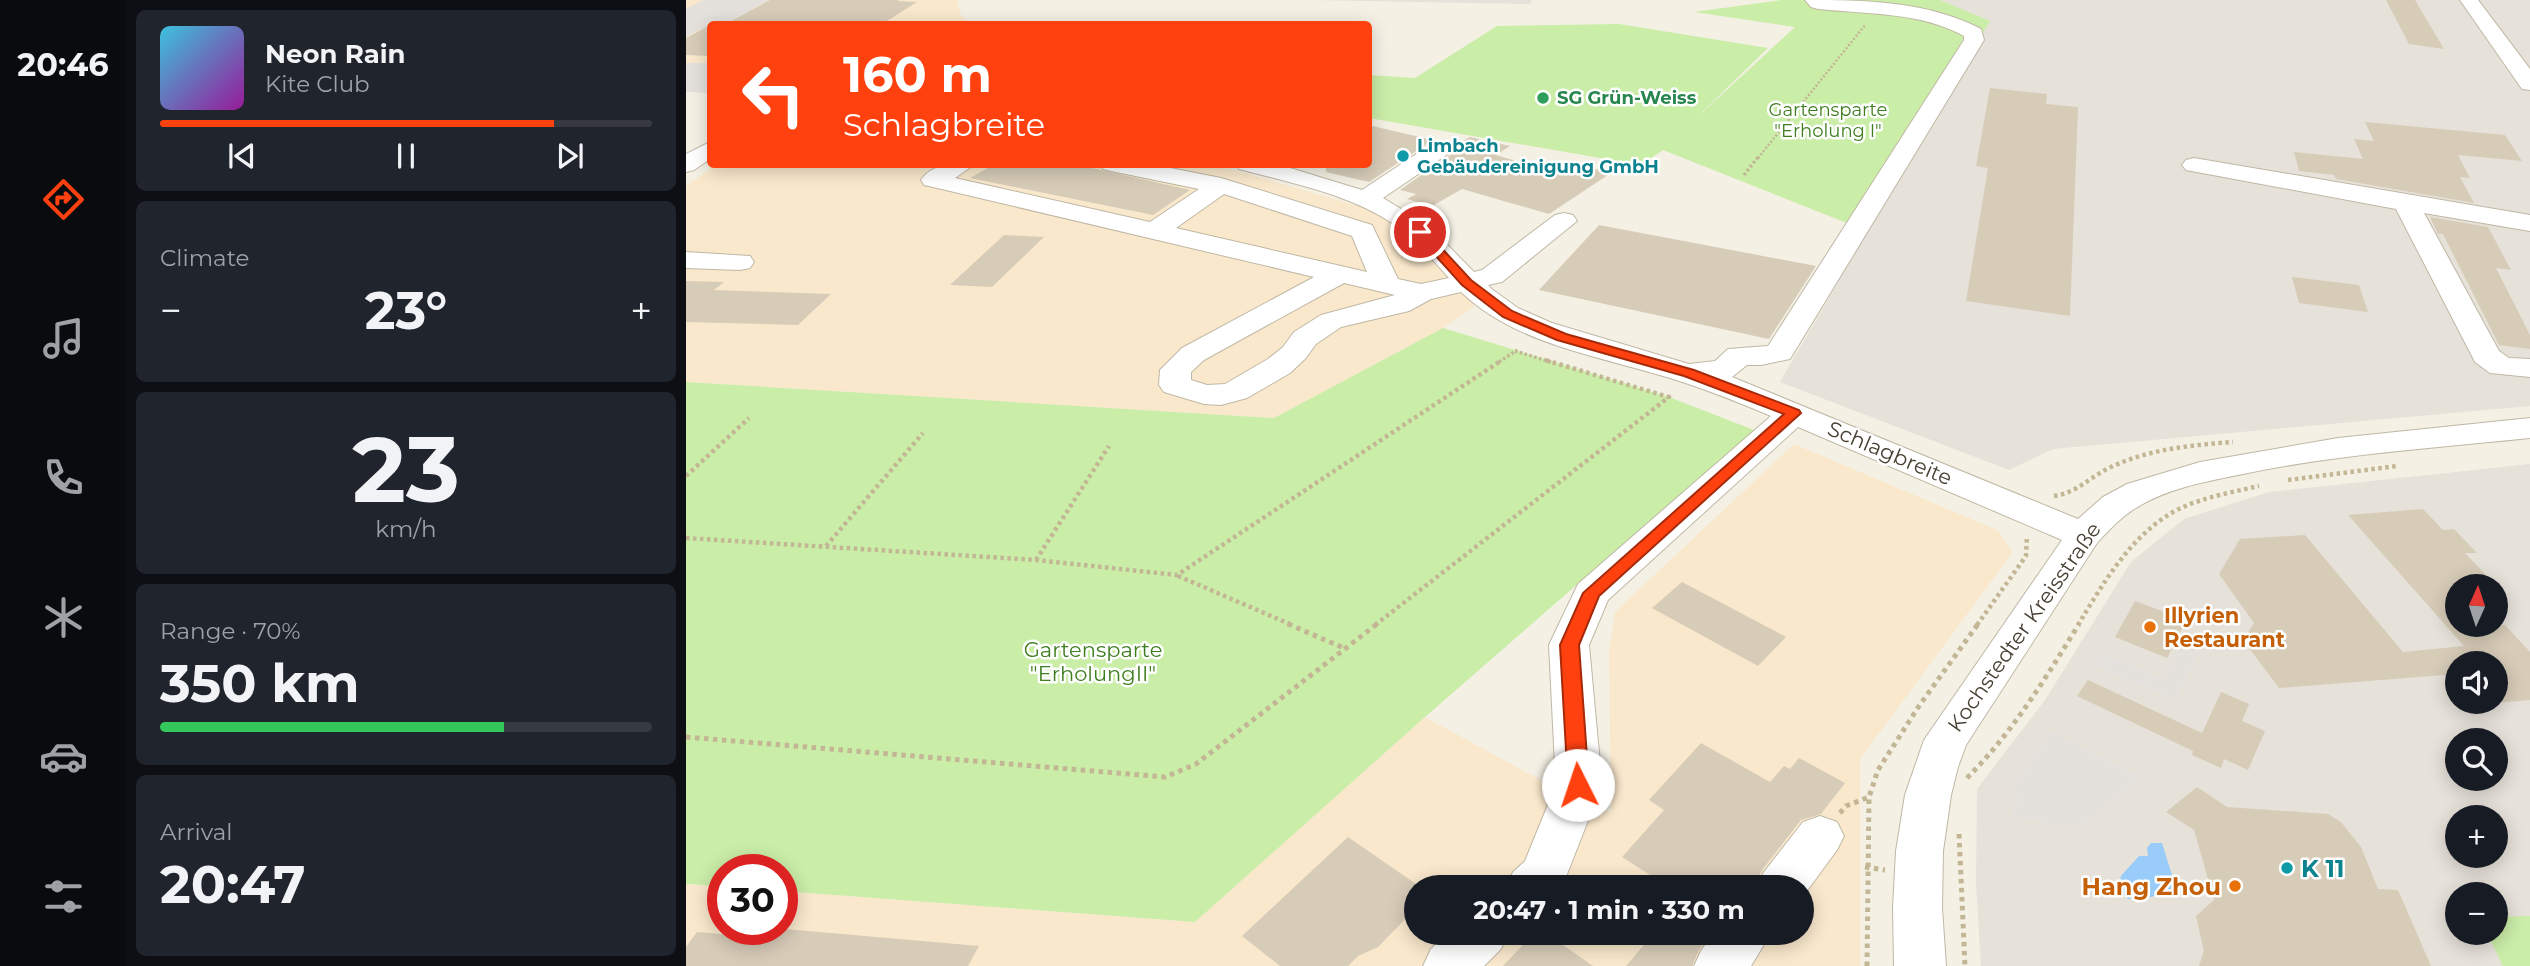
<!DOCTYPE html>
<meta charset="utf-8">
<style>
:root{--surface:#171b24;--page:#20242c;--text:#f1f3f6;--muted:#9ea1a6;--line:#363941;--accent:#ff4110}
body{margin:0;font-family:Montserrat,sans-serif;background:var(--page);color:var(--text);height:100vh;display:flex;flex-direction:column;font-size:26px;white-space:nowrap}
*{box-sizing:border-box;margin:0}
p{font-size:23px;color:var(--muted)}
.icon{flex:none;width:38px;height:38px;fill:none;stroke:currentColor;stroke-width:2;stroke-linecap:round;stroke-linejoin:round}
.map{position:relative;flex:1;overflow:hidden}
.side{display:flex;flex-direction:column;gap:10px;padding:10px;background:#0d0f14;width:560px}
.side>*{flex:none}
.top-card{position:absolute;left:21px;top:21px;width:665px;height:147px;border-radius:7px;box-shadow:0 4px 18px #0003;background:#ff4110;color:#fff;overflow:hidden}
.needle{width:46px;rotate:3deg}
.controls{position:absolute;left:1759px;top:574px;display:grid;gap:14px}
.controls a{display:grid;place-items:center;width:63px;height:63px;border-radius:50%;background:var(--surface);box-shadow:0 4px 18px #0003;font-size:35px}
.speed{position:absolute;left:21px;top:854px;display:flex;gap:14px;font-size:35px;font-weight:700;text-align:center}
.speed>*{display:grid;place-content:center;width:91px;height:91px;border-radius:50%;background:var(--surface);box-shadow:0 4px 18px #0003;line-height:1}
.speed .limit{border:10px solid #d22;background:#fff;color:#111}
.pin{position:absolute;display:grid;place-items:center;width:60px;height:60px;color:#fff;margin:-30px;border:4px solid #fff;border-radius:50%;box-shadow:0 2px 7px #0007}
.me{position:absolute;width:77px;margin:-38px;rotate:356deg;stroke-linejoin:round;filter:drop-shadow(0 0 5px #0008)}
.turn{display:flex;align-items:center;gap:24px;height:147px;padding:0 21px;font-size:32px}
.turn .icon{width:91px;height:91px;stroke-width:2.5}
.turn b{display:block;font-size:49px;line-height:60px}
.big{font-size:52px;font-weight:700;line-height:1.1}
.side .card{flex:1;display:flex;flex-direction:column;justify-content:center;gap:10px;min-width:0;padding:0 24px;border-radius:10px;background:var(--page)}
.side .dial{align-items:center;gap:0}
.dial b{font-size:91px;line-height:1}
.song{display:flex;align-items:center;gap:21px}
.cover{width:84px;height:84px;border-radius:10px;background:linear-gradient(135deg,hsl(190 70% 55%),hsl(300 70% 35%))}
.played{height:7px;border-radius:4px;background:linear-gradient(90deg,var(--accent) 80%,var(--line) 80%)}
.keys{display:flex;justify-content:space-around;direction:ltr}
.heat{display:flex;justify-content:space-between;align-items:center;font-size:38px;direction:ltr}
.charge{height:10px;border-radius:5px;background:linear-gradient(90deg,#34c759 70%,var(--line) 0)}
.trip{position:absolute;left:718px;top:875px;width:410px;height:70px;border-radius:35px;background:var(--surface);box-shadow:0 4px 18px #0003;font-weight:700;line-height:70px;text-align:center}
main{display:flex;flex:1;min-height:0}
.tabs{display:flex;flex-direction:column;width:126px;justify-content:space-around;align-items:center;background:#090b0e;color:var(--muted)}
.tabs .icon{width:49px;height:49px}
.tabs .on{color:var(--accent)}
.tabs b{font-size:32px;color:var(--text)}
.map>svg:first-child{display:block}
.commercial{fill:#f9e8cc;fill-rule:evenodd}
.industrial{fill:#e6e1d9;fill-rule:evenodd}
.green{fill:#caeda8}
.parking{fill:#e4e1dd}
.water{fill:#99ccf8}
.building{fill:#d7ccb8}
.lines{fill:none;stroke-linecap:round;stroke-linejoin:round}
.minor-casing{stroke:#c0b8a5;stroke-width:2}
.path-far3{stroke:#c3b695;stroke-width:2.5;stroke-dasharray:2 2;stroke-linecap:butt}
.path-far2{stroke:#c3b695;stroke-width:3.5;stroke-dasharray:2.5 2.5;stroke-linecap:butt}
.path-far1{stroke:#c3b695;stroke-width:4.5;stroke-dasharray:3.5 3.5;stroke-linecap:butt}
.path{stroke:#c3b695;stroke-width:5;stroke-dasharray:4.5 4.5;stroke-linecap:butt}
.minor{fill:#fff;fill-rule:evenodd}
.route{fill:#ff4110;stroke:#a62a0a;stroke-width:2}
.leisure-dot{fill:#2e9e5b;stroke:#fff;stroke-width:2.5}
.culture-dot{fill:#0f9aa8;stroke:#fff;stroke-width:2.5}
.food-dot{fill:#e8710a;stroke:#fff;stroke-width:2.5}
.labels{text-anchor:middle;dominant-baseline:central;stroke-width:5;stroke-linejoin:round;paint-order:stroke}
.far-leisure-label{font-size:18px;font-weight:bold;fill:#27864d;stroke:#fff;text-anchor:start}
.far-park-label{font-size:18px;fill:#3f7e20;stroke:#fff}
.far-culture-label{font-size:18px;font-weight:bold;fill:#0d838f;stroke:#fff;text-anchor:start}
.street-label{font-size:21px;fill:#474033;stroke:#fff}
.food-label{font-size:21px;font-weight:bold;fill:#c56008;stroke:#fff;text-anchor:start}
.park-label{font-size:21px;fill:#3f7e20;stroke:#fff}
.near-culture-label{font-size:24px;font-weight:bold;fill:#0d838f;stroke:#fff;text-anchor:start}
.near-food-label{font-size:24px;font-weight:bold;fill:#c56008;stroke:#fff;text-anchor:end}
</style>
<main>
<nav class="tabs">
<b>20:46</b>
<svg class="icon on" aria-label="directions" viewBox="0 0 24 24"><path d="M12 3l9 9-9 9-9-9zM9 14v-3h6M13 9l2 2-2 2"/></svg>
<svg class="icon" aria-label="music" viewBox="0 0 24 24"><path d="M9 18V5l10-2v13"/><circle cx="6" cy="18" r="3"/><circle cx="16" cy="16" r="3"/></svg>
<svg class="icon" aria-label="phone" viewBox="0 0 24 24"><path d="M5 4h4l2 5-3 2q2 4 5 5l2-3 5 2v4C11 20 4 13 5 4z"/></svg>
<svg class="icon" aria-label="climate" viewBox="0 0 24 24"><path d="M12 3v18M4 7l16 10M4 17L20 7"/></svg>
<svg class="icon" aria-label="car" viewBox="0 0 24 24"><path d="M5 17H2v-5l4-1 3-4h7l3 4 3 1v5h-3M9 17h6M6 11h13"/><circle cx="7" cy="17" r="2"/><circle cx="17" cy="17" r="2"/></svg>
<svg class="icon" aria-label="filters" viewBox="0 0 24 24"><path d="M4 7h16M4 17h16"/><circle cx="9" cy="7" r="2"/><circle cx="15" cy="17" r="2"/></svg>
</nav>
<section class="side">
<div class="card">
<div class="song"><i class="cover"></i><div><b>Neon Rain</b><p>Kite Club</p></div></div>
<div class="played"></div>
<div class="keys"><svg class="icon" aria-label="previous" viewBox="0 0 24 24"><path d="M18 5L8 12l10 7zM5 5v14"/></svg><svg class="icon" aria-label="pause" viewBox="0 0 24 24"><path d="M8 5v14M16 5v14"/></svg><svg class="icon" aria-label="next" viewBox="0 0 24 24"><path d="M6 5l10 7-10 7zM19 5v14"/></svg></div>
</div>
<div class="card"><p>Climate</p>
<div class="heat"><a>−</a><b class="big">23°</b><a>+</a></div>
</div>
<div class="card dial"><b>23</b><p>km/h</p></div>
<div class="card"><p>Range · 70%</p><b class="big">350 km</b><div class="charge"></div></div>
<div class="card"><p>Arrival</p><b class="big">20:47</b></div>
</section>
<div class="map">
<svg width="1844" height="966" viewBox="0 0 1844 966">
<rect width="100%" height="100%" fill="#f4f0e4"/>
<!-- commercial -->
<path class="commercial" d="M0,0H271L275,15L281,21L276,24H24V79L0,78Z
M31,164L531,165L689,211L721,231L789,306L757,328L588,418L0,382V186Z
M1108,444L1311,530L1327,552L1174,759V966H0V884L37,886V929H96V891L509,922L739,717L851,778L925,812L923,652L929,612ZM730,887H1115V933H730Z"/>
<!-- industrial -->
<path class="industrial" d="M628,0H846L844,4Z
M1254,0H1844V406L1367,449L1323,470L1094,382L1303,22Z
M1844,464V966H1295L1290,883L1291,789L1359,700L1445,562L1498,519L1583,492ZM1771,586H1810V625H1771ZM1771,663H1810V702H1771ZM1771,740H1810V779H1771ZM1771,817H1810V856H1771ZM1771,894H1810V933H1771Z"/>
<!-- green -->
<path class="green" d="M1095,0H1254L1304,21L1181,231L977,150L955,165L683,118L682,75L729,78L811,26L933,24L1082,48L1006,122L1109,27L1008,12Z
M757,328L983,397L1068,430L739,717L509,922L96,891V870H37V886L0,884V382L588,418Z
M1844,916V966H1817L1801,933H1810V917Z"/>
<!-- parking -->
<path class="parking" d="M17,0H83L40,24H24V30L14,29L0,37V9Z
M0,63H24V93L0,92Z
M1495,647L1512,654L1490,700L1409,666L1416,653L1479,679Z
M1366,731L1456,777L1397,825L1367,824L1325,816L1333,800L1322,795Z"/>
<!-- water -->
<path class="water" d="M1465,843H1476L1490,888L1465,897L1442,899L1432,890L1435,876L1453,856H1462L1461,848Z"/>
<!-- building -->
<path class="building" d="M84,0H213L211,1L231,2L196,24H40Z
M1700,0H1729L1758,49L1723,44Z
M24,25V56L0,55V38Z
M1304,88L1361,94L1360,104L1392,107L1384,316L1280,301L1302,168L1290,166Z
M1679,122L1819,135L1836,161L1772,155L1784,178L1774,177L1788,203L1650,179L1648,175L1613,171L1608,152L1677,159L1668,139L1688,141Z
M682,125L747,140L683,182L640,172V164H682Z
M784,137L824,146L810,155L864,171L880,161L925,173L863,214L776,189L746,206L721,199L730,194L714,190L767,153L772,144Z
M309,164H388L504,190L467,215L284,178Z
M1744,217L1802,227L1825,270L1810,268L1844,335V349L1813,345L1757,234H1752Z
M913,225L1130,266L1083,339L853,290Z
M318,235L358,237L306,287L264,285Z
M1606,277L1673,285L1682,312L1613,303Z
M0,281L38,282L28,290L145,294L112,325L0,322Z
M1737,509L1757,530L1768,529L1791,553H1779L1803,578L1771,581V625H1819L1844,652V700L1810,703V663H1771V674L1593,688L1557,640L1568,623L1533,574L1554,539L1619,535L1717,652L1778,646L1662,515Z
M996,582L1100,637L1072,666L966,608Z
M1449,601L1500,620L1481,658L1429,637Z
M1402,680L1516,733L1535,692L1563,704L1556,721L1579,731L1562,770L1538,759L1535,768L1506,755L1507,751L1391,696Z
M1015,743L1084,782L1098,766L1104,769L1113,758L1159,783L1135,814L1115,820L1076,870L1068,887H983L936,857L978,810L963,800Z
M1511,787L1541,807L1642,814L1655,822L1675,847L1692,889L1712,890L1745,966H1513L1518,951L1510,916L1528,900L1508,830L1480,812Z
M662,837L730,884V908L692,947L672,956L662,966H594L556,936Z
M61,929H99L293,946L282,966H0V947L11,932L57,936Z
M848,933H860L907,966H817Z
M968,933H1026L1014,948L1006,966H940Z"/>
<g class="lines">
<!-- minor casing -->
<g class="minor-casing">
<path id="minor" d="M1119,0C1177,0 1242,1 1295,29L1298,40L1104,359L1075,365H1061L1046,377L1392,519L1417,497L1441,484L1514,462L1652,438L1844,418V438C1748,448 1652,454 1557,474C1523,481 1486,487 1455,505C1438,514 1424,529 1411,543L1280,745L1272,767L1265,795L1257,851L1256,908L1260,966H1208L1207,908L1210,851L1219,795L1238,740L1376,540L1112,427L922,600L903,645L916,785L876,887H820L827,872L839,861L870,785L863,645L892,584L1085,416C1047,400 1010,385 970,374C902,354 828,342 775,292L745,299L723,311L655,327L630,344L619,359L604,373L561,398L535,405L518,404L478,392L473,385L474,370L496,348L628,277L247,187L238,185L235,180C247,162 270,164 289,164L269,178L464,222L513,189L425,171L417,169L413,164H464L535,178L686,225L712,279L735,284L763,278C746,259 730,240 709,225C664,194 605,183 553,169L549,164H591L676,190L750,141H766L770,146L766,151L697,198L742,225L788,272L796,270L869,215L878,213L887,215L891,221L816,282L802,285L807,290L832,308L866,323L1003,364L1029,361L1042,349L1082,346L1278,40V36C1235,12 1180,14 1132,9L1125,7ZM538,194L666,236L681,272L490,228ZM658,283L709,295L635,315L608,332L597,347L582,359L539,384L521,385L505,380V372L518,360Z
M1774,0H1792L1844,69V90L1836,89Z
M24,142V159L8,170L0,172V154Z
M1508,158L1844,215V231L1738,213L1813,351L1823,358L1844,359V377L1804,373L1789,362L1710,209L1500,170L1496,165L1500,160Z
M0,252L64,256L68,262L64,268L54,270L0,268Z
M1134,816L1151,822L1158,836L1151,850L1115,899V887H1071L1078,872L1117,822Z
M762,933H822L815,949L798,966H737L745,949Z
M1029,933H1085L1065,966H1008L1016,949Z"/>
</g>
<!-- path-far3 -->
<path class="path-far3" d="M1072,158L1180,24"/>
<!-- path-far2 -->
<path class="path-far2" d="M1058,175L1073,156
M829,351L865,362
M813,362L831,350"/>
<!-- path-far1 -->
<path class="path-far1" d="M0,476L63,418
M1602,480L1711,466
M1368,496C1391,493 1405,476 1425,467C1463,449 1506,445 1547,442
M0,538L350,560L491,575L816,360
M140,546L237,433
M350,560L423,446
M492,576L606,625
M689,625L983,397L859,360
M1291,625L1340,556L1341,536
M1392,625C1418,582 1447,531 1495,508C1519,497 1547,492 1573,486"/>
<!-- path -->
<path class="path" d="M602,624L658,648
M0,737L479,777L510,764L691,624
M1281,778C1327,732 1359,679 1393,624
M1154,813L1160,806L1183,797
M1273,834L1279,966
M1179,867L1199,870
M1181,966L1183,797L1192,770L1233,706L1292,624"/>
<!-- minor -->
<use href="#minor" class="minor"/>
</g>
<!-- route -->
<path class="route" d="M734,228L738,229L785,280L826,311L880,334L1008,370L1113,410L1115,413L913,596L893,645L903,785L900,791L892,793L885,791L882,785L874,645L897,593L1098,414L998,376L871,340L817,317L776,285L730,234V229Z"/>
<!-- markers -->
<circle class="leisure-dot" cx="857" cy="98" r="7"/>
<g class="culture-dot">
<circle cx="717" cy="156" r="7"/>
<circle cx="1601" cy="868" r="7"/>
</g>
<g class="food-dot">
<circle cx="1464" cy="627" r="7"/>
<circle cx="1549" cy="886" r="7"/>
</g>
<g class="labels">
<!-- far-leisure labels -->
<g class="far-leisure-label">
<text x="871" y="98">SG Grün-Weiss</text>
</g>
<!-- far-park labels -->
<g class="far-park-label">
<text x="1142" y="110">Gartensparte<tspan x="1142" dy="21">"Erholung I"</tspan></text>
</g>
<!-- far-culture labels -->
<g class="far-culture-label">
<text x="731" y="146">Limbach<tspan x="731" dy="21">Gebäudereinigung GmbH</tspan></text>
</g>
<!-- street labels -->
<g class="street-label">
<text transform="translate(1204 453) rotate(23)">Schlagbreite</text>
<text transform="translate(1338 627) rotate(-55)">Kochstedter Kreisstraße</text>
</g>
<!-- food labels -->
<g class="food-label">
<text x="1478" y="615">Illyrien<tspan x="1478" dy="24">Restaurant</tspan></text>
</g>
<!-- park labels -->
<g class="park-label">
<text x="407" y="649">Gartensparte<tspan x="407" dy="24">"ErholungII"</tspan></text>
</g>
<!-- near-culture labels -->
<g class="near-culture-label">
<text x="1615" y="868">K 11</text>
</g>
<!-- near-food labels -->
<g class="near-food-label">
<text x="1535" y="886">Hang Zhou</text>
</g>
</g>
</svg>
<div class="controls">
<a><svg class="needle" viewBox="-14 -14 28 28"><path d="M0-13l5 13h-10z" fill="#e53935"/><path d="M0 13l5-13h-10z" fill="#9ea1a6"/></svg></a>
<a><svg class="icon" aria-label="sound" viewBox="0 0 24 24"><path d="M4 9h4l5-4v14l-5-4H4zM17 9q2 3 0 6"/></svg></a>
<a><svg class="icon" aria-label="search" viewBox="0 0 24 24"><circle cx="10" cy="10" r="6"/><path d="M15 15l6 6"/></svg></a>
<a>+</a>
<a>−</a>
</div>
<div class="speed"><div class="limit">30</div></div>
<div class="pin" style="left:734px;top:232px;background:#d93025"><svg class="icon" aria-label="arrive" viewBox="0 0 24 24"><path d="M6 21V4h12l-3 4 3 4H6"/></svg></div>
<svg class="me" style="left:892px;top:785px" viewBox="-20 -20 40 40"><circle r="19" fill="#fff"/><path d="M0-13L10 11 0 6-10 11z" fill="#ff4110"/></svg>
<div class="trip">20:47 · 1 min · 330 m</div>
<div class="top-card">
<div class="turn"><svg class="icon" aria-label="left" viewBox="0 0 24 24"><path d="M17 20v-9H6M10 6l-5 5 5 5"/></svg><div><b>160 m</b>Schlagbreite</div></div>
</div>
</div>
</main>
